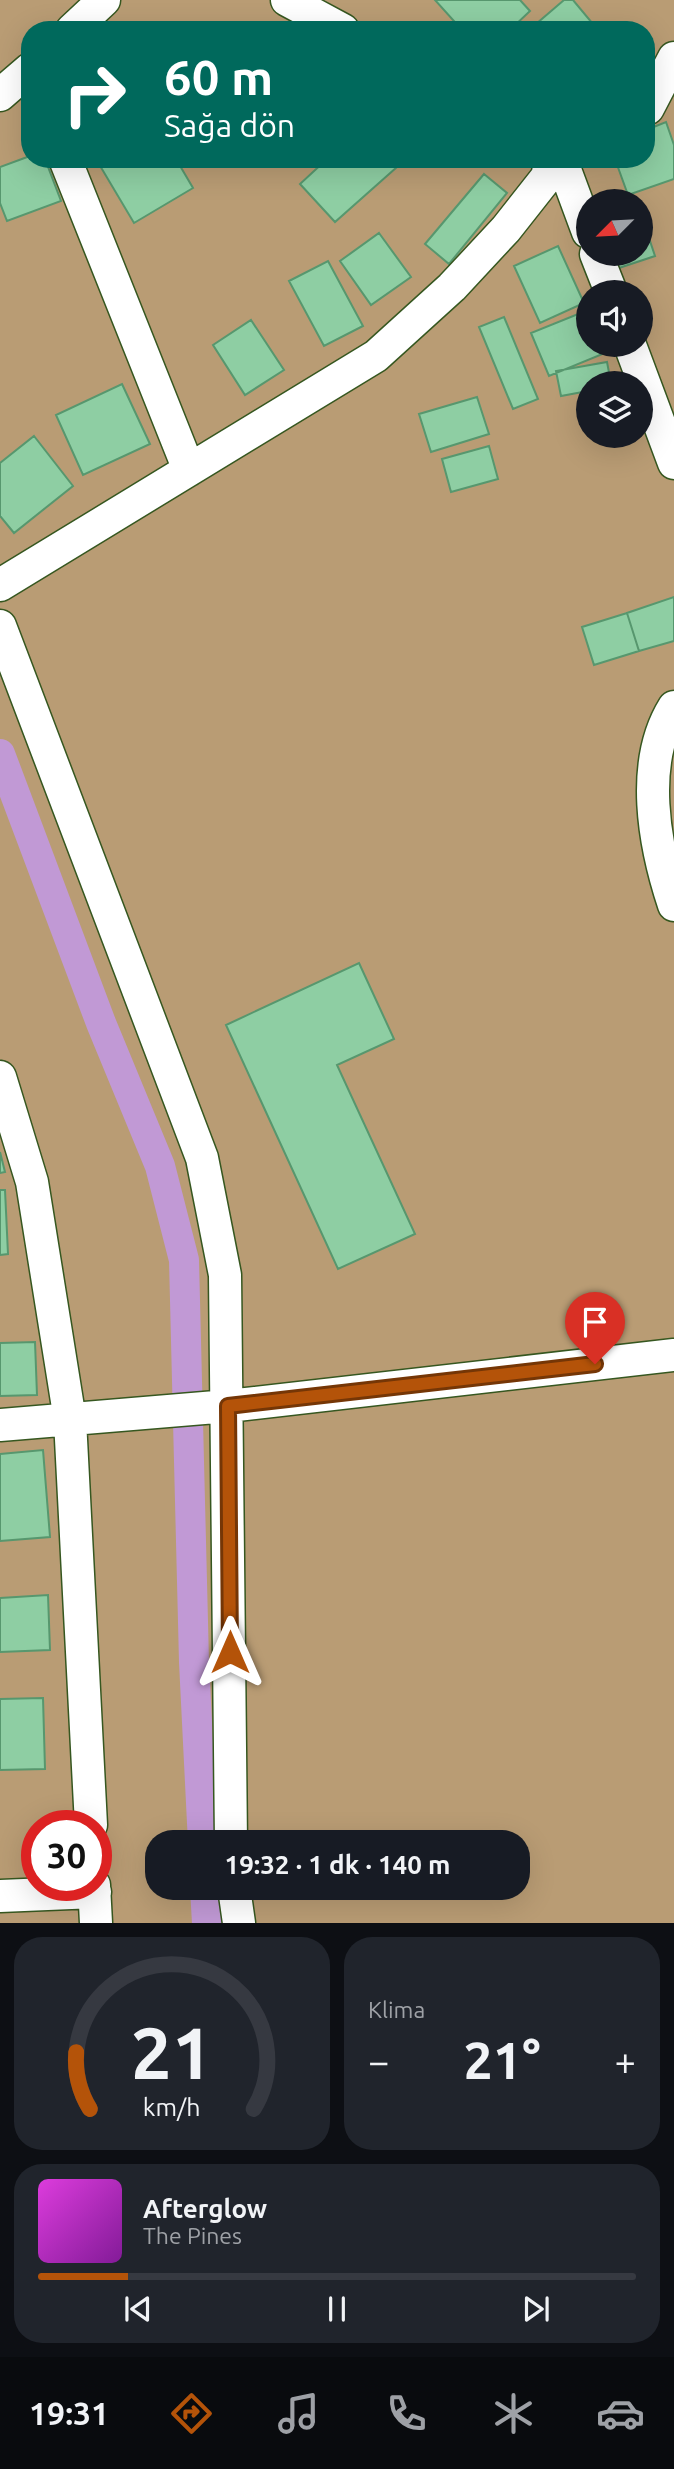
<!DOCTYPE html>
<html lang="tr">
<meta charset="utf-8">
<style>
:root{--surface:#171b24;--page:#20242c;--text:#f1f3f6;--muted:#9ea1a6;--line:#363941;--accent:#b45309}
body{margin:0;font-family:Ubuntu,sans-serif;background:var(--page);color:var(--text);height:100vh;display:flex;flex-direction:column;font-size:26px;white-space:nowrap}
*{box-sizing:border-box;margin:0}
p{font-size:23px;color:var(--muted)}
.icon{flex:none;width:38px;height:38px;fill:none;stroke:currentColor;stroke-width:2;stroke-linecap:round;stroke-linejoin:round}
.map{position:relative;height:1923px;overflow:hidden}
.drawer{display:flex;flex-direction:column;gap:14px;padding:14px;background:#0d0f14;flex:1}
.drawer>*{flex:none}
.top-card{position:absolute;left:21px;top:21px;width:634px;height:147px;border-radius:28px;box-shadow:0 7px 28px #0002;background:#00695c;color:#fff;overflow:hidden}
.needle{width:46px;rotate:246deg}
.tools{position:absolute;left:576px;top:189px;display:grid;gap:14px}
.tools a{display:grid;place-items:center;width:77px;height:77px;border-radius:50%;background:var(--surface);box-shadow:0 7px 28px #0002;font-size:35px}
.speed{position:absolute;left:21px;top:1810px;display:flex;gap:14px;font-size:35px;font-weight:700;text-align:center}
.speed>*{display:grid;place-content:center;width:91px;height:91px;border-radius:50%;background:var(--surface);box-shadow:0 7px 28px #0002;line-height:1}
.speed .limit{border:10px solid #d22;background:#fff;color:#111}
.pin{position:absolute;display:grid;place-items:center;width:60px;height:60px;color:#fff;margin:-72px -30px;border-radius:50% 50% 50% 0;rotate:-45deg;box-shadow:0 0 7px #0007}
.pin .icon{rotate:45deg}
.me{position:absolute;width:77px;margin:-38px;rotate:0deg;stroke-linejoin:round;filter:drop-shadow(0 0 5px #0008)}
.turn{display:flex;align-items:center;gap:24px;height:147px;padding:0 28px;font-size:32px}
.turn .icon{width:91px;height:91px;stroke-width:2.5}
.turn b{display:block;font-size:49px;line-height:60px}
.big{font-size:52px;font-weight:600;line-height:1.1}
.drawer .tile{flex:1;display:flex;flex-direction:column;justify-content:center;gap:10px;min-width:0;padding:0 24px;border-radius:28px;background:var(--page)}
.drawer .dial{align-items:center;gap:0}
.dial svg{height:182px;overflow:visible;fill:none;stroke:var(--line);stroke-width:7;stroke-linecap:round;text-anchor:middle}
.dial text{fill:var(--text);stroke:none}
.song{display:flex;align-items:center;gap:21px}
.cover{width:84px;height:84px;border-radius:10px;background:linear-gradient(135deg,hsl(300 70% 55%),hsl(290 70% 35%))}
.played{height:7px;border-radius:4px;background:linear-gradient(90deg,var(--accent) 15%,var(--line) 15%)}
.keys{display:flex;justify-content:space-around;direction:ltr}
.heat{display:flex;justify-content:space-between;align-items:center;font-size:38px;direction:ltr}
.drawer .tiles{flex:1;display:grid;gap:14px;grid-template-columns:1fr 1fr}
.tile:last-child{grid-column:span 2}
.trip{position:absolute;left:145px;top:1830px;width:385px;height:70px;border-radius:28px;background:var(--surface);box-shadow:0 7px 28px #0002;font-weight:600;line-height:70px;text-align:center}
.tab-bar{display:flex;height:112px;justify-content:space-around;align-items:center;background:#090b0e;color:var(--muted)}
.tab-bar .icon{width:49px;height:49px}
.tab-bar .current{color:var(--accent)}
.tab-bar b{font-size:32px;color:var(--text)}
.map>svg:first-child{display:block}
.green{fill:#b99c74;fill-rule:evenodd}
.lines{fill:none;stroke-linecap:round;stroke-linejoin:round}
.canal{stroke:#c199d5;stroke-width:30}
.building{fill:#8ecea3;stroke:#57976e;stroke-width:2}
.minor-casing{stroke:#365720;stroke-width:35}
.minor{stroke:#fff;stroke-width:32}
.route-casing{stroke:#753606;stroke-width:18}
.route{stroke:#b45309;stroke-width:12}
</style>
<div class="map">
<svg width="674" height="1923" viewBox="0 0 674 1923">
<rect width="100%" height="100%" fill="#b9dfa3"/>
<!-- green -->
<path class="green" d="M0,0H674V1923H0ZM30,30H646V159H30ZM588,201H640V254H588ZM588,292H640V345H588ZM588,383H640V436H588ZM37,1825H96V1885H37ZM158,1843H518V1888H158Z"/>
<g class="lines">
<!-- canal -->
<path class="canal" d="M0,754L101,1023L160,1166L184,1260L194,1662L203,1843
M205,1888L207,1923"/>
</g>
<!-- building -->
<path class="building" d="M435,0H520L530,11L510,30H462Z
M564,0H573L598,30H529Z
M666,122L674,145V179L628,195L615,159H646V130Z
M30,156V159H45L61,201L7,221L0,203V167Z
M96,159H176L193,188L134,223Z
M327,159H406L335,222L300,184Z
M484,174L507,193L449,264L425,244Z
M640,211L655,256L616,269L611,254H640Z
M379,233L411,277L371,305L340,261Z
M558,246L584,303L540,323L514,266Z
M328,261L363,326L324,346L289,281Z
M588,310V345H602L605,353L549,376L531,333Z
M504,317L538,399L513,409L479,327Z
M251,320L284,370L245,395L213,345Z
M607,362L611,383H588V391L561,396L556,371Z
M122,384L150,444L83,475L56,415Z
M477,397L489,434L431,452L419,414Z
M34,436L73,486L14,533L0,516V463Z
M489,446L498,479L451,492L442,459Z
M674,597V641L639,651L627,613Z
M627,613L639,651L594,665L582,627Z
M359,963L394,1039L337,1065L415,1234L338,1269L226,1025Z
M0,1152L5,1172L0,1173Z
M0,1190H5L8,1254L0,1255Z
M35,1342L37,1395L0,1396V1343Z
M43,1450L50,1537L0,1541V1454Z
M48,1595L50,1650L0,1652V1598Z
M43,1698L45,1769L0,1770V1699Z"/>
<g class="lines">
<!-- minor casing -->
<g class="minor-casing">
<path id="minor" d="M287,0L343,30
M72,30L104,0
M0,95L30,69
M648,108L674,58
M65,159L189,470
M561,159L588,232
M596,254L611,292
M630,345L674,463
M0,585L376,356L452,287L506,229L547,177L551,159
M0,626L202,1158L225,1275L231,1843
M674,707C639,763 654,845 674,905
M0,1077L32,1182L70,1420L91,1825
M0,1425L228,1406L674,1355
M94,1885L96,1923
M234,1888L239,1923
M0,1896L95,1892"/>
</g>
<!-- minor -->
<use href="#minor" class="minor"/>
</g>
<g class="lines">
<!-- route casing -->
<g class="route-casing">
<path id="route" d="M230,1652L228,1406L595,1364"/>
</g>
<!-- route -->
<use href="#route" class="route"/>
</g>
</svg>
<div class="tools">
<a><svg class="needle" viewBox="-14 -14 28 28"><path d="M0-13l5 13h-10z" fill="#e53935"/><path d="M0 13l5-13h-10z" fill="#9ea1a6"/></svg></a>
<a><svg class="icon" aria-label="sound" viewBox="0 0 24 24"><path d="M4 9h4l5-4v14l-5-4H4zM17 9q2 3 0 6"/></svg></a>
<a><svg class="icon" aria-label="layers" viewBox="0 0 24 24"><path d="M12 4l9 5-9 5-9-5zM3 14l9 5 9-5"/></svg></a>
</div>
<div class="speed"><div class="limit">30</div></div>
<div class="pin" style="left:595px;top:1364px;background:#d93025"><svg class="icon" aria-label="arrive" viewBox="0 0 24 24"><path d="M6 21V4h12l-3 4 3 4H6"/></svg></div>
<svg class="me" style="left:230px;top:1652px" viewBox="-20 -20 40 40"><path d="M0-17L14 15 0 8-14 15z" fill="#b45309" stroke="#fff" stroke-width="4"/></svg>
<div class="trip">19:32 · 1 dk · 140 m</div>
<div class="top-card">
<div class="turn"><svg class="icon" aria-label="right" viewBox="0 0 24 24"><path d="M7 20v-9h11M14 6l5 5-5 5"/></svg><div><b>60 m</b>Sağa dön</div></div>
</div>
</div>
<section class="drawer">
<div class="tiles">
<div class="tile dial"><svg viewBox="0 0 100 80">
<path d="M14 69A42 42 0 1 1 86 69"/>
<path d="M14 69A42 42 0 0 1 8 44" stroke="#b45309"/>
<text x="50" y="56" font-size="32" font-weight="700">21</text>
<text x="50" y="72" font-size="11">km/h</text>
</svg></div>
<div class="tile"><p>Klima</p>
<div class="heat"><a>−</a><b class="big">21°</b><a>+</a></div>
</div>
<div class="tile">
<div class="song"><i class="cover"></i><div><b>Afterglow</b><p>The Pines</p></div></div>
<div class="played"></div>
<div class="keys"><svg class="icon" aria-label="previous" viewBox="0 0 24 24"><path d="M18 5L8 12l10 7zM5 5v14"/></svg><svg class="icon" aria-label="pause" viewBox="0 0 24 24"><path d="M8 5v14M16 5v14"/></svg><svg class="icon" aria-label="next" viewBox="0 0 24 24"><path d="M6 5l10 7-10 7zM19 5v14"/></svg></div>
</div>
</div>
</section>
<nav class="tab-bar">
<b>19:31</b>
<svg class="icon current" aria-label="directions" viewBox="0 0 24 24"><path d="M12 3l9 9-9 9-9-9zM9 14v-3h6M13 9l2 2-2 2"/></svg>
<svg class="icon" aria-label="music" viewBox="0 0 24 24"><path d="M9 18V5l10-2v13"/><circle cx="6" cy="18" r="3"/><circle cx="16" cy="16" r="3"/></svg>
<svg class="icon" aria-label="phone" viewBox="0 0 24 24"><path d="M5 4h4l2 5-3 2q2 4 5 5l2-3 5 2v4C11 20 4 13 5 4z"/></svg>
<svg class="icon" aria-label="climate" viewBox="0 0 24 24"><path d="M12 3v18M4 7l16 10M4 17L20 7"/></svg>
<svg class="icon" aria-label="car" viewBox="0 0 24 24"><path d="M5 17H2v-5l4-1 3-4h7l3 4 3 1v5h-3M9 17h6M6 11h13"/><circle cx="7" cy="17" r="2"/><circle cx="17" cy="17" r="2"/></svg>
</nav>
